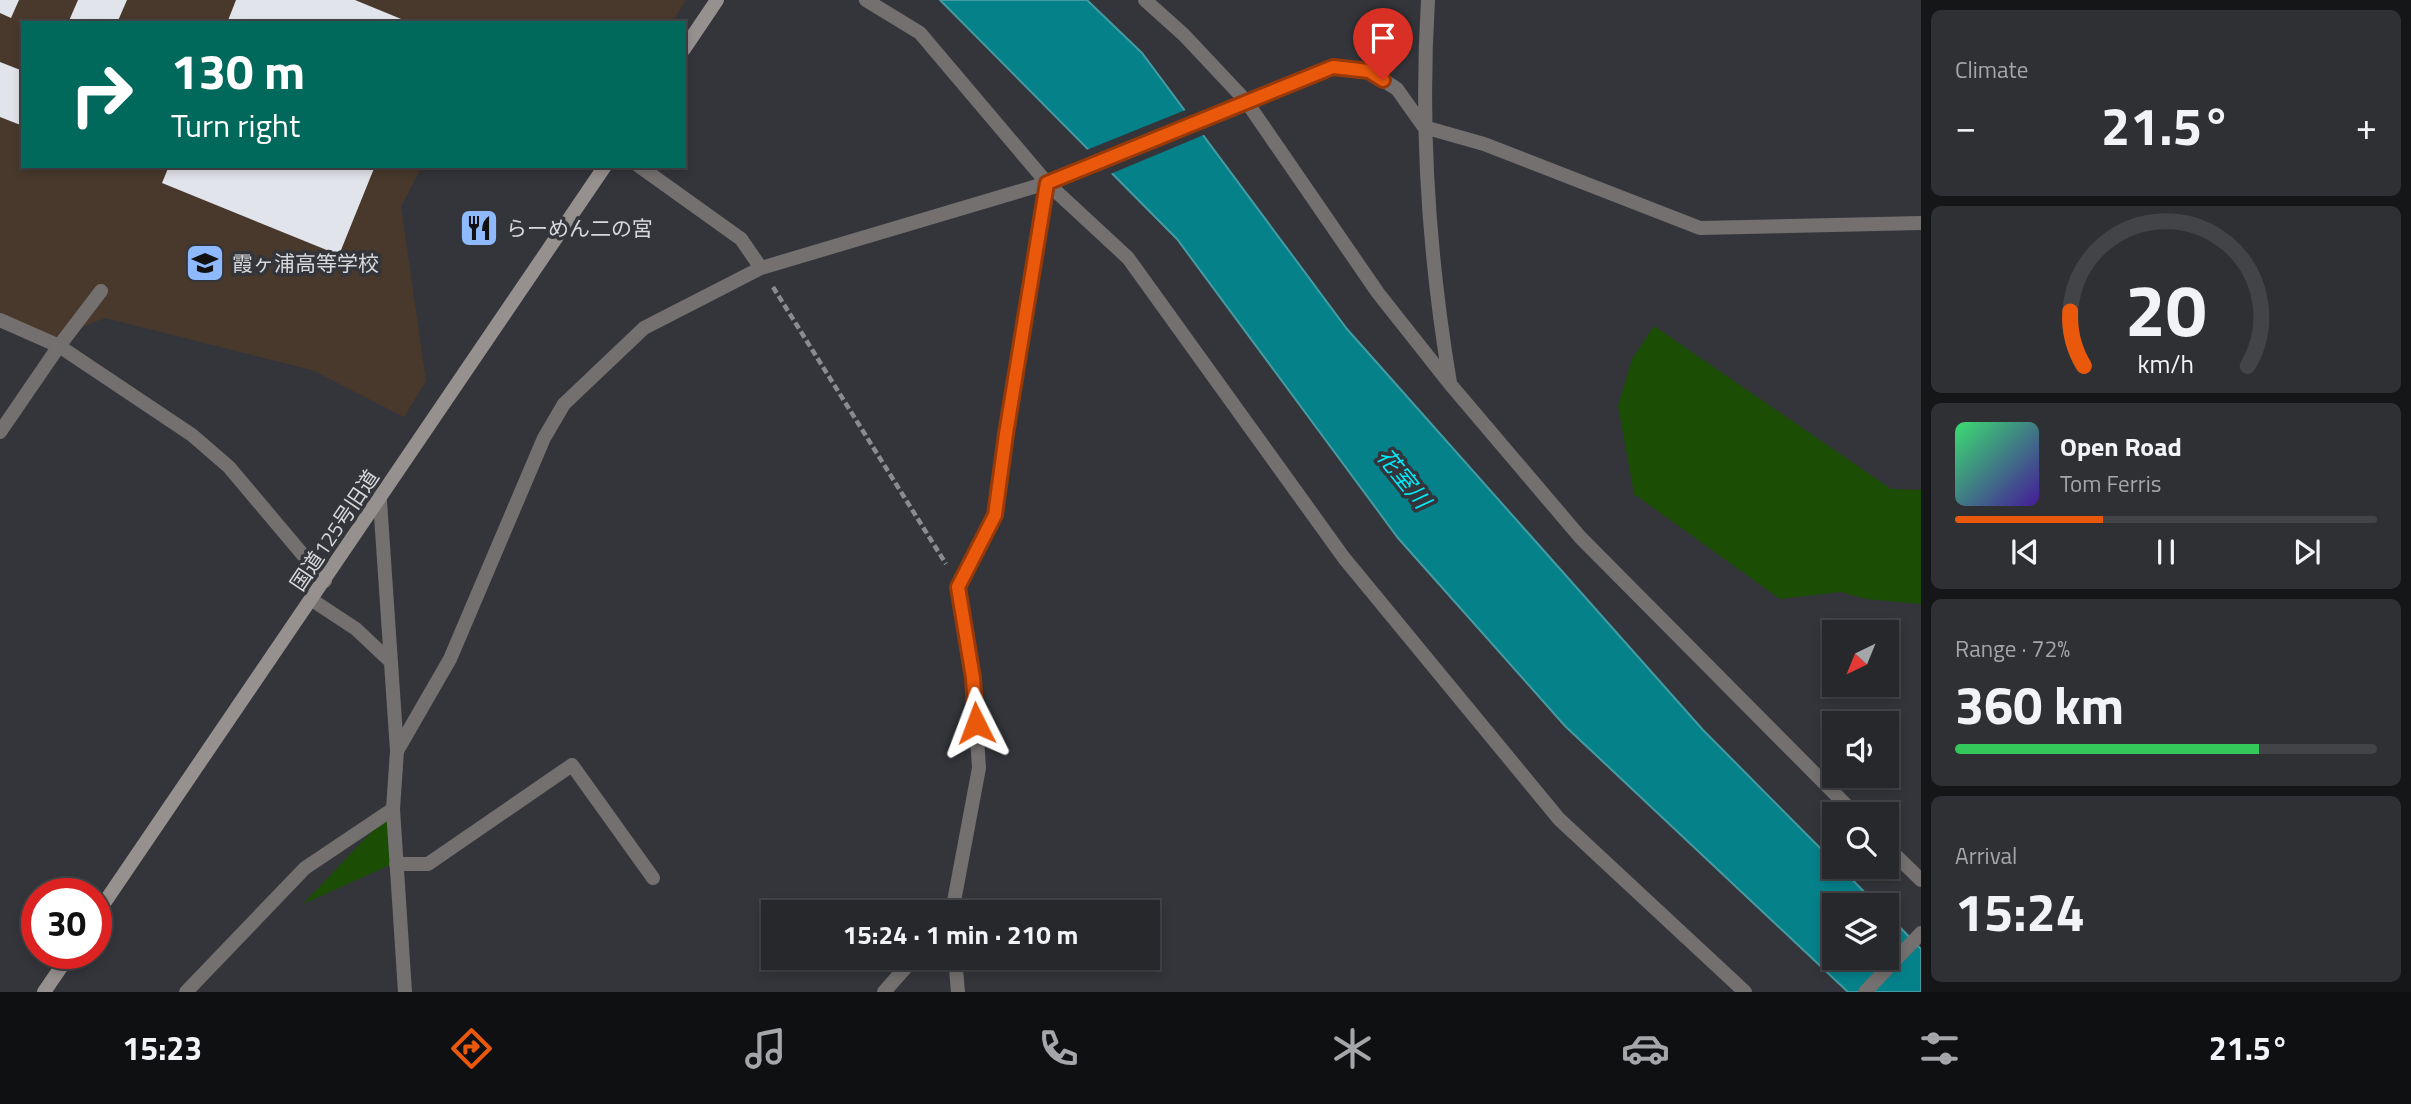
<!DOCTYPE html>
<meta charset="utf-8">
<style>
:root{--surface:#26282c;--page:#2e3034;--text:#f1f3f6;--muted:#a4a6a9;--line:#424448;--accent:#ea580c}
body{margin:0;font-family:"Titillium Web","Noto Sans JP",sans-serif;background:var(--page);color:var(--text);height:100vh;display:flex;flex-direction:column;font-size:26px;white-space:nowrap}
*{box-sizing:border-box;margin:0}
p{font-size:23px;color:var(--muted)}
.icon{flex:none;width:38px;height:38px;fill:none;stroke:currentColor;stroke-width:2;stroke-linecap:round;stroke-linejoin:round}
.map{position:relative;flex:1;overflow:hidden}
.sheet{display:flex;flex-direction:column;gap:10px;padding:10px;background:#151618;width:490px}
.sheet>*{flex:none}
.hud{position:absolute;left:21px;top:21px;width:665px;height:147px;border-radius:0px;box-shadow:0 4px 10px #0003,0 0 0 2px var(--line);background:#00695c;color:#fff;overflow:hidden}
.needle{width:46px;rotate:223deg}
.buttons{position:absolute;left:1822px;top:620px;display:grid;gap:14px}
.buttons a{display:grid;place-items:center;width:77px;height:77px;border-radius:0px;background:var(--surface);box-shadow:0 4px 10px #0003,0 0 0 2px var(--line);font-size:35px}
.speed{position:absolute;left:21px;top:878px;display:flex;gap:14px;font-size:35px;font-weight:700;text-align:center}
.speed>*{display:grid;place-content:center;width:91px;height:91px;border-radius:50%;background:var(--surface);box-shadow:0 4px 10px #0003,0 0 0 2px var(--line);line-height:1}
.speed .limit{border:10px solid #d22;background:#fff;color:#111}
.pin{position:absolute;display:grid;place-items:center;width:60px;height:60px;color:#fff;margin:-72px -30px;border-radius:50% 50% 50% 0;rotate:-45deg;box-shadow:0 0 7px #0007}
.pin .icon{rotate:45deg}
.me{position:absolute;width:77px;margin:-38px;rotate:357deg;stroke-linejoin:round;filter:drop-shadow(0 0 5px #0008)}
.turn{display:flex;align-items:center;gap:24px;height:147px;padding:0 35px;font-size:32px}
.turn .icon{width:91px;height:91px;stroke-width:2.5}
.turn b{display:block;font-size:49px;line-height:60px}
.big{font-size:52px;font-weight:700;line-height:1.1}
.sheet .card{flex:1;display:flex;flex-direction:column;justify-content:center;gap:10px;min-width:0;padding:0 24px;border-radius:10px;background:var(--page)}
.sheet .dial{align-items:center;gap:0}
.dial svg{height:182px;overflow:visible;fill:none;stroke:var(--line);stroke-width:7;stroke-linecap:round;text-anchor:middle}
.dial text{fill:var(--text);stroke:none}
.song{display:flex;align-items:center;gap:21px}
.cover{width:84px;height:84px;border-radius:10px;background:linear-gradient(135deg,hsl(140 70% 55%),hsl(260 70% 35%))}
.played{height:7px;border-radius:4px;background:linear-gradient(90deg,var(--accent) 35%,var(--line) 35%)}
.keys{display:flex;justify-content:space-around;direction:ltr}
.heat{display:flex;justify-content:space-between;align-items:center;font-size:38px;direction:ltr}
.charge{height:10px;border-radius:5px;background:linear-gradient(90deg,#34c759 72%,var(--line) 0)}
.trip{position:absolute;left:761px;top:900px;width:399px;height:70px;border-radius:0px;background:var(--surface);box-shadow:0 4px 10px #0003,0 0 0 2px var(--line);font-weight:700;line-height:70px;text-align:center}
.tab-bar{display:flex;height:112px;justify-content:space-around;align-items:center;background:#0f1012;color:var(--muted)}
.tab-bar .icon{width:49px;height:49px}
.tab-bar .active{color:var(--accent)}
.tab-bar b{font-size:32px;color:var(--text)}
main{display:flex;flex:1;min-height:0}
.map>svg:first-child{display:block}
.education{fill:#48392c}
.green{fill:#1b4d05}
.water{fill:#05818a;stroke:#449ba3;stroke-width:2}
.pier{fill:#33353a}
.building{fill:#e2e4eb}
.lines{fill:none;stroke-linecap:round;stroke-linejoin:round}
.path{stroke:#898b8f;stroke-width:4.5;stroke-dasharray:7 3.5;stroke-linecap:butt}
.lane{stroke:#73706f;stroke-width:14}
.street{stroke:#73706f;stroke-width:14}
.secondary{stroke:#96908f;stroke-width:14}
.route-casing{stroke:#983908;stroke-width:18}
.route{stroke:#ea580c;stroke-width:12}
.labels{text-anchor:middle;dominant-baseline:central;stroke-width:7;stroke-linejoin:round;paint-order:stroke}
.poi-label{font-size:21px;fill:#d7d8dc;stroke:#33353a;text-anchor:start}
.street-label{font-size:21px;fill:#d7d8dc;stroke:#33353a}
.water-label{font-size:23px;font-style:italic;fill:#00ebfa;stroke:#33353a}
</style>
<main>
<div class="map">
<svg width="1921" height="992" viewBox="0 0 1921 992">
<rect width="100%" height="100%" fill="#33353a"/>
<!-- education -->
<path class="education" d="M0,0H686L672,23H23V166H422L401,207L426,381L404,417L312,370L105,318L51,340L0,318Z"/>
<!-- green -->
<path class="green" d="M1654,326L1891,489L1921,490V604L1866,599L1841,592L1780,599L1634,494L1618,406L1632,359Z
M393,809L390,865L303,904Z"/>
<!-- water -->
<path class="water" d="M940,0H1087L1142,53L1347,329L1703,730L1834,862V866H1839L1877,905H1834V957H1886L1887,914L1921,949V992H1848L1565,726L1398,538L1177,239Z"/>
<!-- pier -->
<path class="pier" d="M1188,109L1206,134L1108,175L1084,151Z"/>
<!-- building -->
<path class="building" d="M0,0H19L11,18L0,13Z
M78,0H127L117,23H68Z
M236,0H355L411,23H227Z
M0,62L23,71V126L0,117Z
M169,166H375L339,255L162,183Z"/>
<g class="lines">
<!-- path -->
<path class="path" d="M773,287L946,564"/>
<!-- lane -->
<path class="lane" d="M186,992L305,868L393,809"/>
<!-- street -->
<path class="street" d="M866,0L920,33L1047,183L1128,258L1344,558L1559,819L1745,992
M1145,0L1184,35L1246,101L1378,293L1450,384L1580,537L1855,814
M1428,0C1420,127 1429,257 1450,383
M639,166L741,239L761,268
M0,320L59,346L192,435L229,467L325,581
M0,432L59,346L101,291
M380,501L397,751L393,809L405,992
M312,600L356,629L391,662
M397,751L450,659L544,438L564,404L644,328L761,268L1047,183L1333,67L1369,71L1397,89L1424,127L1484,144L1700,228L1921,223
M1886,846L1921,880
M396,864H428L572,765L653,878
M952,912L979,768L973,678L958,587L995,515L1006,434L1047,183
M955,957L958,992
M884,992L915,957
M1865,992L1921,933"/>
<!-- secondary -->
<path class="secondary" d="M684,49L717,0
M96,915L605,166
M44,992L70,954"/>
</g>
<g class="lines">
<!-- route casing -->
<g class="route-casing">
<path id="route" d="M976,723L973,678L958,587L995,515L1006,434L1047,183L1333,67L1369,71L1383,80"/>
</g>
<!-- route -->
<use href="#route" class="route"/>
</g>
<!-- icons -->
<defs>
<g id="restaurant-square" transform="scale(2.0125)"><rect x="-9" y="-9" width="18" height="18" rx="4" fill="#8eb9fd" stroke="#33353a"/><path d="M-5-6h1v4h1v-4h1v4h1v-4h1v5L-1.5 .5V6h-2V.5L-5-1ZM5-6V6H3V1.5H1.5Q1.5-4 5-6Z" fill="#111"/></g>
<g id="school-square" transform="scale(2.0125)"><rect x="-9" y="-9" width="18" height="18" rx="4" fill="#8eb9fd" stroke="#33353a"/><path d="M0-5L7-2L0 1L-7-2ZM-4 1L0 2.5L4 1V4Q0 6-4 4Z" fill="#111"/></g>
</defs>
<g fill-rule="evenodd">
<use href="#restaurant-square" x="479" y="228"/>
<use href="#school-square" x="205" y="263"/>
</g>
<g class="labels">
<!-- poi labels -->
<g class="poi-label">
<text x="506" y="228">らーめん二の宮</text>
<text x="232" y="263">霞ヶ浦高等学校</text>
</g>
<!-- street labels -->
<g class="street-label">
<text transform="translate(334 530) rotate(-56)">国道125号旧道</text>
</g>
<!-- water labels -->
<g class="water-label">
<text transform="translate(1404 478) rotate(51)">花室川</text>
</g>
</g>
</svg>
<div class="buttons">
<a><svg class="needle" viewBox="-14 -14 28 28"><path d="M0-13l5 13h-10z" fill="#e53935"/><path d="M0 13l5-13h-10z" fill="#a4a6a9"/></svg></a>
<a><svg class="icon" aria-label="sound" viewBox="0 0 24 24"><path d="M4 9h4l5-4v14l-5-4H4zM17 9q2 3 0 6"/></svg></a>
<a><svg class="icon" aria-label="search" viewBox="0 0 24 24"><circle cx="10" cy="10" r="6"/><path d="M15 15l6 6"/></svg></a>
<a><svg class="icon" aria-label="layers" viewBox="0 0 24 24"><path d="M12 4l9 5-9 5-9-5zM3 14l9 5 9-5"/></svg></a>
</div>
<div class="speed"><div class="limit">30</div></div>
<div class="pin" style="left:1383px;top:80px;background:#d93025"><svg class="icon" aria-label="arrive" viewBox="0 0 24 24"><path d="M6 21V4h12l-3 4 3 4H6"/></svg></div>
<svg class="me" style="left:976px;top:723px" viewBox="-20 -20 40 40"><path d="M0-17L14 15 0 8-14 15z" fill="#ea580c" stroke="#fff" stroke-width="4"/></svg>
<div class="trip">15:24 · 1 min · 210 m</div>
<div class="hud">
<div class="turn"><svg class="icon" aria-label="right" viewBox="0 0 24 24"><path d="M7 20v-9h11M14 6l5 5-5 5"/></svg><div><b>130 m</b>Turn right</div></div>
</div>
</div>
<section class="sheet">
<div class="card"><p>Climate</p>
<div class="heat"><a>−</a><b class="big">21.5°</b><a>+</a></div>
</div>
<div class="card dial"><svg viewBox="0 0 100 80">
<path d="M14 69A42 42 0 1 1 86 69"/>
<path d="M14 69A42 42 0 0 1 8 45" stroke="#ea580c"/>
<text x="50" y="56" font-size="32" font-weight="700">20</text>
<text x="50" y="72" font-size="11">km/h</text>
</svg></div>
<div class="card">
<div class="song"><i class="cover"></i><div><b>Open Road</b><p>Tom Ferris</p></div></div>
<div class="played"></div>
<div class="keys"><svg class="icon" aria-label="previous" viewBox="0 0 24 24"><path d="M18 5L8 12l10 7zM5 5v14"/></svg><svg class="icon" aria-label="pause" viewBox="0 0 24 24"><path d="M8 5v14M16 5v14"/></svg><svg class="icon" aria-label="next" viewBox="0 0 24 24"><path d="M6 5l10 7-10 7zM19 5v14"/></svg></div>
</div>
<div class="card"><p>Range · 72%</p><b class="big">360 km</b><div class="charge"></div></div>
<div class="card"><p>Arrival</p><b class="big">15:24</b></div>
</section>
</main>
<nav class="tab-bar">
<b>15:23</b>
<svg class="icon active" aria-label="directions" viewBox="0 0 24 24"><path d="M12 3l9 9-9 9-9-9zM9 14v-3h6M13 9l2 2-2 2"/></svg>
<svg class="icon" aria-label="music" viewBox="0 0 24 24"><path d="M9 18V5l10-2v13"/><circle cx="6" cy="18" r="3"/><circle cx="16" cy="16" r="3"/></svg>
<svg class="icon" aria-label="phone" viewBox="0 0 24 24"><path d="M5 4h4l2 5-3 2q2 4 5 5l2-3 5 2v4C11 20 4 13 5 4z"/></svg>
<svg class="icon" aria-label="climate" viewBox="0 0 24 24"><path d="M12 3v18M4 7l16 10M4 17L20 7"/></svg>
<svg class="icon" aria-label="car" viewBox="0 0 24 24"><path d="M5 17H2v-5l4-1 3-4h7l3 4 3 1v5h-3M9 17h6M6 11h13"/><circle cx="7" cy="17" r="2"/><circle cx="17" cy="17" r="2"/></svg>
<svg class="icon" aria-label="filters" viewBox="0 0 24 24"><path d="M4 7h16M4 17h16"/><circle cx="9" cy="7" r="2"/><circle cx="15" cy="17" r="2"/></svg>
<b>21.5°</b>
</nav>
